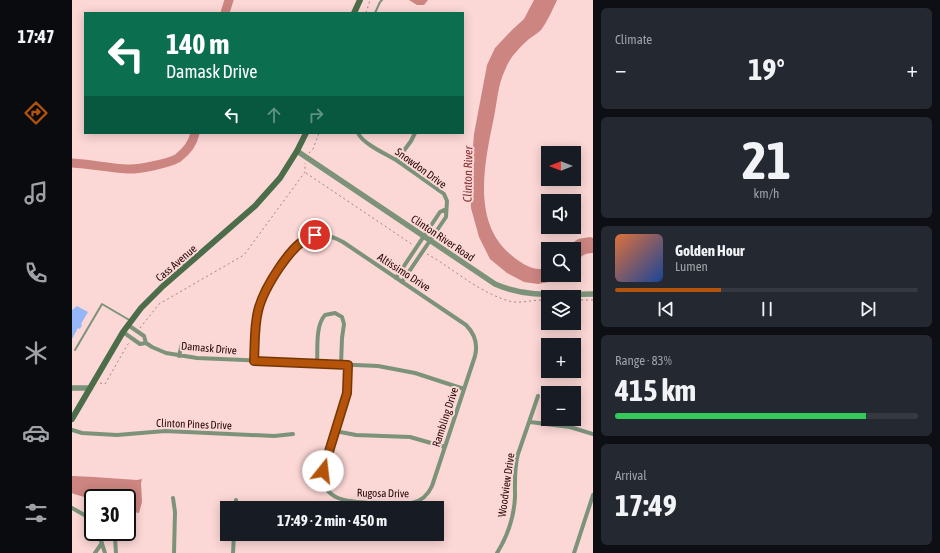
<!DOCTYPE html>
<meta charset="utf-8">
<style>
:root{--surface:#171b24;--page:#242831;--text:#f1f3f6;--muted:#9ea1a6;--line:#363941;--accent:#b45309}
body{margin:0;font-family:"Asap Condensed",sans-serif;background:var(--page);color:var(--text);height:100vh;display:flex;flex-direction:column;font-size:15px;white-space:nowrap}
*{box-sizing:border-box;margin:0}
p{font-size:13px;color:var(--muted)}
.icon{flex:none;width:22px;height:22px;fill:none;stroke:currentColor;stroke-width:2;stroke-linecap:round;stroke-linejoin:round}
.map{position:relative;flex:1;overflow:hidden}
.drawer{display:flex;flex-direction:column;gap:8px;padding:8px;background:#0d0f14;width:347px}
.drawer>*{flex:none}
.guide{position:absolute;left:12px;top:12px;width:380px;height:122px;border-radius:0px;box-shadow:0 2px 10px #0003;background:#0b6e4f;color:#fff;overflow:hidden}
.needle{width:26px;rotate:270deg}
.buttons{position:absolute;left:469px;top:146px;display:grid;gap:8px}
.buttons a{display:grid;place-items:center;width:40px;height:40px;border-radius:0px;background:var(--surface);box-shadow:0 2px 10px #0003;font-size:20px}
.speed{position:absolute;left:12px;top:489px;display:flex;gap:8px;font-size:20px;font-weight:700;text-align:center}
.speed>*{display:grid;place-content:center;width:52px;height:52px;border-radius:50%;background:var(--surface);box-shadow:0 2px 10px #0003;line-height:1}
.speed .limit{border:2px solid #111;border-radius:6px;background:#fff;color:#111}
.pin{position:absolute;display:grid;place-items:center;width:34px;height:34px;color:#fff;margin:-17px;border:2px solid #fff;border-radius:50%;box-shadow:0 1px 4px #0007}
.me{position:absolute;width:44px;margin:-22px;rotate:16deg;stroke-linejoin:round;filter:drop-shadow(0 0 3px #0008)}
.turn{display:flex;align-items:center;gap:14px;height:84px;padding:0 16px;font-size:18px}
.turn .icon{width:52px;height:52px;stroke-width:2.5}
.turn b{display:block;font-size:28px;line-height:34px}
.lanes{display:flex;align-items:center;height:38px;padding:0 16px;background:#0003;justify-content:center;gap:20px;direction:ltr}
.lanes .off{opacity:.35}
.big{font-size:30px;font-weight:700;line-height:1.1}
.drawer .tile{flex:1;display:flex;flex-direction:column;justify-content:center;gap:6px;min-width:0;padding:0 14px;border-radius:6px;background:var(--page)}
.drawer .dial{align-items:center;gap:0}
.dial b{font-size:52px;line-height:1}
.song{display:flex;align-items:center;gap:12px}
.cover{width:48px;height:48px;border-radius:6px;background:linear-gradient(135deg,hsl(20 70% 55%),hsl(220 70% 35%))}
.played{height:4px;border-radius:2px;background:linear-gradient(90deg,var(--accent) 35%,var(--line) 35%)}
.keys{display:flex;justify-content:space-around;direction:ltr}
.heat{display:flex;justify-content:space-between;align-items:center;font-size:22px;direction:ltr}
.charge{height:6px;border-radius:3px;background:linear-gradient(90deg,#34c759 83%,var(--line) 0)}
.trip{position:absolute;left:148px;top:501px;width:224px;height:40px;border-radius:0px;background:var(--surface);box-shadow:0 2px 10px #0003;font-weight:700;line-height:40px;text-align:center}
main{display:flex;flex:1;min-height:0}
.menu{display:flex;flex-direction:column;width:72px;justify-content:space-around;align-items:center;background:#090b0e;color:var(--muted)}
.menu .icon{width:28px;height:28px}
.menu .selected{color:var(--accent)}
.menu b{font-size:18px;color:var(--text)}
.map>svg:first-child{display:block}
.water{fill:#cc8581}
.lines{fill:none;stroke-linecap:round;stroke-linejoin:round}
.river{stroke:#cc8581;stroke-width:9}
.building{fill:#95b7f7}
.path{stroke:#a58483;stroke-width:1;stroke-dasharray:2 3;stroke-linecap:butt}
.service{stroke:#7c937a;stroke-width:2}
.minor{stroke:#7c937a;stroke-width:4}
.tertiary{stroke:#7c937a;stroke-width:5.5}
.secondary{stroke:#4c6d4a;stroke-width:6}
.route-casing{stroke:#753606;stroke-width:10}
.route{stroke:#b45309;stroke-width:7}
.labels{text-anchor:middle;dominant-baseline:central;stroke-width:4;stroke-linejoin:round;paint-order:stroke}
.street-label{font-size:11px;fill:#240707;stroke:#fbd7d5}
.water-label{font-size:12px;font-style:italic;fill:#832d2e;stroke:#fbd7d5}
</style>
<main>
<nav class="menu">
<b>17:47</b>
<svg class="icon selected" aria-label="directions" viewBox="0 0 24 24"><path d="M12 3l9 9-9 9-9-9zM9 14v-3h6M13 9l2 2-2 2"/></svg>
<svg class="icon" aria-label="music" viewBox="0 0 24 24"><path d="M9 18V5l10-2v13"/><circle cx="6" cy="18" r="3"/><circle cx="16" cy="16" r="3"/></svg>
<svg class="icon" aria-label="phone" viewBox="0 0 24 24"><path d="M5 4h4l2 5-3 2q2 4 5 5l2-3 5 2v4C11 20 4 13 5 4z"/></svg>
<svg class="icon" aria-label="climate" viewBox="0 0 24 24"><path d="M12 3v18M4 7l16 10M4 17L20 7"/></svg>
<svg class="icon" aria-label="car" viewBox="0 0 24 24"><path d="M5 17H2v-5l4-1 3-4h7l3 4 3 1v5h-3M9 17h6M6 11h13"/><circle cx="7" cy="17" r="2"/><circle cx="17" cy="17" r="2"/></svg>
<svg class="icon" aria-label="filters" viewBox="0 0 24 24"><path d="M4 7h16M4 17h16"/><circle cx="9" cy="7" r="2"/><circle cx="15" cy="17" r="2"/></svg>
</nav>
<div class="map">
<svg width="521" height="553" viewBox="0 0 521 553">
<rect width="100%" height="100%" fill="#fbd7d5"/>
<!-- water -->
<path class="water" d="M337,0H356L352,5H345Z
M462,0H485C481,9 475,22 469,30C466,33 461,36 457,39C447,48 438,57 433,70C426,84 425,102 422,117C413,161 399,221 438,254C447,262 464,274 476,267V275H491L477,282L466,284L452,282L435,273L418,259L407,237L399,208L398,184L402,134L415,65L423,48L440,30L452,19Z
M518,237L521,238V253C512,253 508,257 502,263V249H492L506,239Z
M0,476L22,477L65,480L70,479L69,483L70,502L67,513L62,512L55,507V498L19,499L2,494L0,493Z"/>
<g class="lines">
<!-- river -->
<path class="river" d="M153,13L157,0
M0,163C19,164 37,168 55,169C66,170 98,163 106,158C115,151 121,143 123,133"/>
</g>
<!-- building -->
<path class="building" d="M5,306L16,312L9,324L10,325L8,329L6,328L0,339V310Z"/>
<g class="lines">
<!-- path -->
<path class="path" d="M294,13L298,0
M237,153L241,149L247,133
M234,173L341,245
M355,254C382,269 406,292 437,301C448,304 459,300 470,300
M504,300H521
M68,328L87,304L172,255L233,172V163
M28,383L33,384L56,344L57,343"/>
<!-- service -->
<path class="service" d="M303,13L308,2L310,0
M3,350L30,304L59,321"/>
<!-- minor -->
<path class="minor" d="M286,133C291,144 314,154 324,160C339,170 353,181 368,191L372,194L375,201L374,217L330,282
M325,160L339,141L343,133
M324,278L368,212L374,209
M56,325L72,336L74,343
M51,332L68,344L74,343L80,347L94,353L125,358L306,366L343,373L392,389
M107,356L110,344
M183,361C183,344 182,325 186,309C190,293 199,281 208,268C225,243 239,224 271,242L394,325C402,333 406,344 403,356L360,486C356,495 349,501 340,503C330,506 319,503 309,503C284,502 246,505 251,468L274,398L276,389V365
M245,364C246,349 243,326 253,315L263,313L270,317L272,324L270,338L269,365
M458,422L498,427L521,434
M0,430L10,433L45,435L93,431L202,436L221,434
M263,431L284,435L338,437L373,447
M101,498L103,512L102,553
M0,508L16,517L21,523
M163,508L164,500
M26,532L33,553
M28,537L36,536L43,538L44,553
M23,553L30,543
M161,553L162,534
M425,553C435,537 442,516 443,497C443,483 442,468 446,454L466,396
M502,553L521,495"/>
<!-- tertiary -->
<path class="tertiary" d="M225,151L423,284C454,298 488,294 521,294
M0,388H18"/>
<!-- secondary -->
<path class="secondary" d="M282,13L288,0
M0,419L51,332L69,308L91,286L183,206L208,178L225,151L234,133"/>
</g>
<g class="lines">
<!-- route casing -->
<g class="route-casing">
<path id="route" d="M243,235C220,240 191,290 186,311C182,327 183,345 182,361L276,365L275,393L251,471"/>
</g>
<!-- route -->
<use href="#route" class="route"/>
</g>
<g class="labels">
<!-- street labels -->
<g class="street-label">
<text transform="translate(349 168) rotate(36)">Snowdon Drive</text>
<text transform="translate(371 238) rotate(34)">Clinton River Road</text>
<text transform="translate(104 263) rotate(-41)">Cass Avenue</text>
<text transform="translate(332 272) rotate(33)">Altissimo Drive</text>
<text transform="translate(137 348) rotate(5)">Damask Drive</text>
<text transform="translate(373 417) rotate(-72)">Rambling Drive</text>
<text transform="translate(122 424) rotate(2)">Clinton Pines Drive</text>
<text transform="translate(434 485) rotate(-82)">Woodview Drive</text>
<text transform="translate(311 493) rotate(1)">Rugosa Drive</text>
</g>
<!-- water labels -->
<g class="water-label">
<text transform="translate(396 174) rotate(-89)">Clinton River</text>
</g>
</g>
</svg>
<div class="buttons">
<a><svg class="needle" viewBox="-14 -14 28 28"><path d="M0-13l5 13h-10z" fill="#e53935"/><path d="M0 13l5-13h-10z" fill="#9ea1a6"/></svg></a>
<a><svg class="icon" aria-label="sound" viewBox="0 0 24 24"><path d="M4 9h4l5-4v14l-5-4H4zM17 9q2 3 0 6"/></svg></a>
<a><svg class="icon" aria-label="search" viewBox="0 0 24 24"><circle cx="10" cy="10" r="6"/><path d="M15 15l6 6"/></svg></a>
<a><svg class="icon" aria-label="layers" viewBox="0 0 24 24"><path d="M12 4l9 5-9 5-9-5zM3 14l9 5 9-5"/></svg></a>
<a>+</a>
<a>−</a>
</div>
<div class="speed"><div class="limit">30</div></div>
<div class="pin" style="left:243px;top:235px;background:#d93025"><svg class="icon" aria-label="arrive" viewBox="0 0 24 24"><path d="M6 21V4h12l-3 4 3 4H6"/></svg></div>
<svg class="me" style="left:251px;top:471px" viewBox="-20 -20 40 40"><circle r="19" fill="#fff"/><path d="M0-13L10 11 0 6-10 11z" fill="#b45309"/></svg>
<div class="trip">17:49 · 2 min · 450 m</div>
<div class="guide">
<div class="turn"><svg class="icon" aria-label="left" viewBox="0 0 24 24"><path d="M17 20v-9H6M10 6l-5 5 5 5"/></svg><div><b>140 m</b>Damask Drive</div></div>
<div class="lanes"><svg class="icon" aria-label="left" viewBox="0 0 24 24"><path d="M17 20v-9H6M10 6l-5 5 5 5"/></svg><svg class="icon off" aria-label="ahead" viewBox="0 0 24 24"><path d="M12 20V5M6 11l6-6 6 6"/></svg><svg class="icon off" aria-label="right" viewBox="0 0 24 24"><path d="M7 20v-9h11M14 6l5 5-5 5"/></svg></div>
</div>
</div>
<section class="drawer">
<div class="tile"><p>Climate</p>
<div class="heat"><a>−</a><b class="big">19°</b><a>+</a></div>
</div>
<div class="tile dial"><b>21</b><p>km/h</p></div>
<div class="tile">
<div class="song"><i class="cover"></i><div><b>Golden Hour</b><p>Lumen</p></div></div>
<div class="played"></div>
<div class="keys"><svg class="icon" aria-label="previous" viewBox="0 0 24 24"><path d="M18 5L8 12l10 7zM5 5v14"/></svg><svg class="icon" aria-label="pause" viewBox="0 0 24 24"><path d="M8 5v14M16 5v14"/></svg><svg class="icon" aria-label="next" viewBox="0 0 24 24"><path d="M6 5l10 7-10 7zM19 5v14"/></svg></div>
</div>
<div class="tile"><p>Range · 83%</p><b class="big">415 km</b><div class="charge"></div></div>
<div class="tile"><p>Arrival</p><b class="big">17:49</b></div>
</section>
</main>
